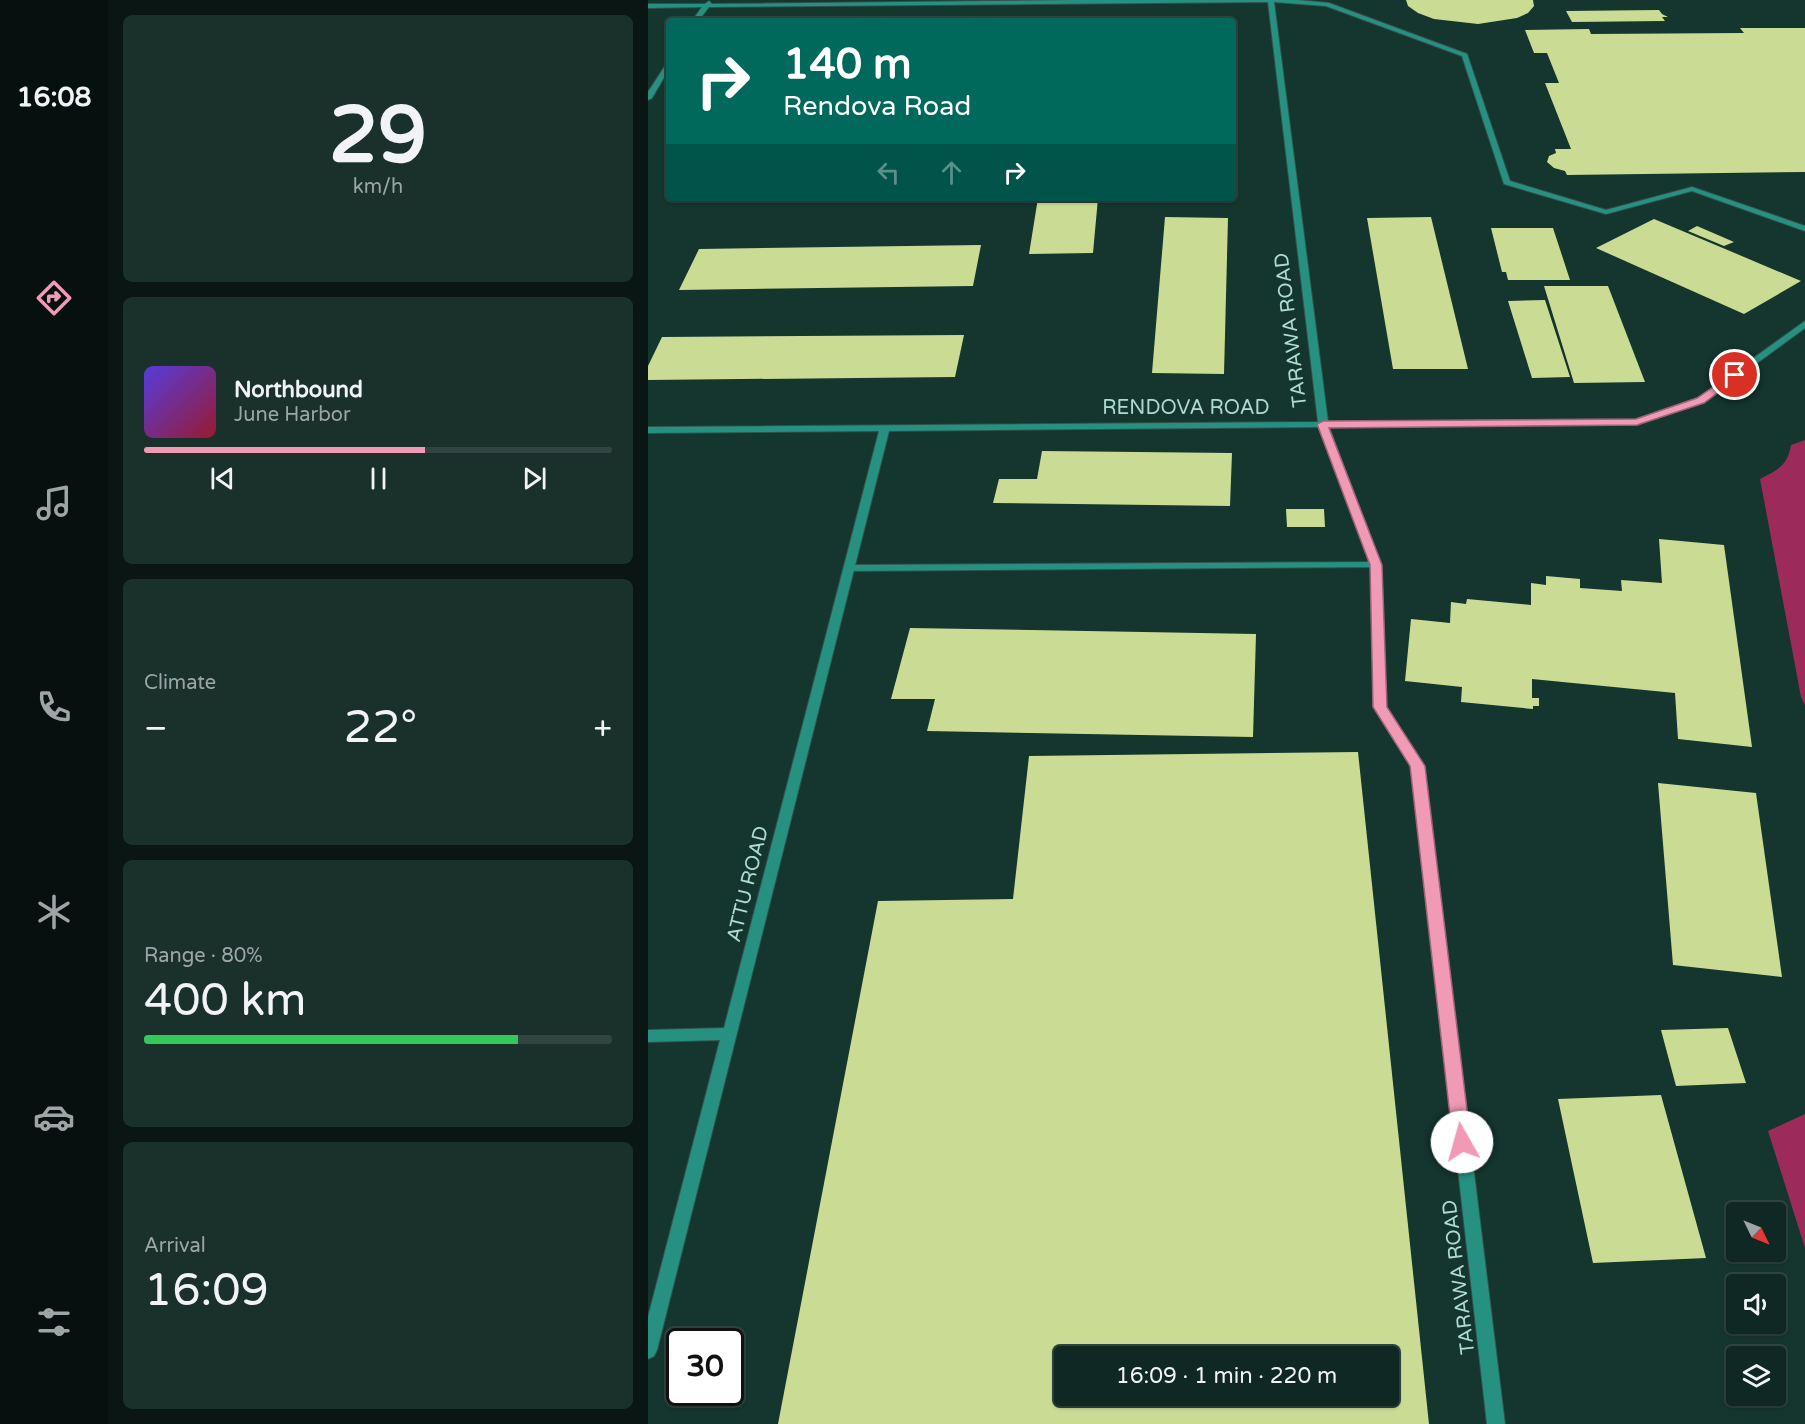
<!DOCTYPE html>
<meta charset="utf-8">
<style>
:root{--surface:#102823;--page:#19302b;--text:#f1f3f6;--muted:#9ca6a6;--line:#304441;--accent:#f09ab5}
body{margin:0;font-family:"Varela Round",sans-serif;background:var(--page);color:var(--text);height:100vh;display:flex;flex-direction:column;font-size:22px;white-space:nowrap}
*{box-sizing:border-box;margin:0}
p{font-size:20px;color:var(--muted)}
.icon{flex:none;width:33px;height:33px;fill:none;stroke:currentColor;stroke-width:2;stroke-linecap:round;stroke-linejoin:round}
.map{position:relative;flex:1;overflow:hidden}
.side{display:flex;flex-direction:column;gap:15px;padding:15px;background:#091613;width:540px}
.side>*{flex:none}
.banner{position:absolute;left:18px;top:18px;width:570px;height:183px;border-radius:6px;box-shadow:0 2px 4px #0004,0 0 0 2px var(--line);background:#00695c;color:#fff;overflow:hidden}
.needle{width:39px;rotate:133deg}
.controls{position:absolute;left:1078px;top:1202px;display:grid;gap:12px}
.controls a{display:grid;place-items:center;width:60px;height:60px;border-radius:6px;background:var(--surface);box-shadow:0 2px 4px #0004,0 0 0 2px var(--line);font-size:30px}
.speed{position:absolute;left:18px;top:1328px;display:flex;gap:12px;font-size:30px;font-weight:700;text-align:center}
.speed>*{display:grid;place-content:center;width:78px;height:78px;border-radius:50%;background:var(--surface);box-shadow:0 2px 4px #0004,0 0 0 2px var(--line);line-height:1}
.speed .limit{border:3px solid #111;border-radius:9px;background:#fff;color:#111}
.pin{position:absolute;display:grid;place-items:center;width:51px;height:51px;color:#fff;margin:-26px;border:3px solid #fff;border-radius:50%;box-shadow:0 2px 6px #0007}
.me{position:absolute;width:66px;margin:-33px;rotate:353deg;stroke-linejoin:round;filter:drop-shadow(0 0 4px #0008)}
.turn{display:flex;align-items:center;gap:21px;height:126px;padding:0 18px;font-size:27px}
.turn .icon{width:78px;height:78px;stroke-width:2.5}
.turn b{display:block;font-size:42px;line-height:51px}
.lanes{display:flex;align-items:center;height:57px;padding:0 18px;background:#0003;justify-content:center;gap:30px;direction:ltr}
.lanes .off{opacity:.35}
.big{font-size:45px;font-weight:600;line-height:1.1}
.side .tile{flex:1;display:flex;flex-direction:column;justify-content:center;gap:9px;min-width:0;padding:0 21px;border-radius:9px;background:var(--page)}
.side .dial{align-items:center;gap:0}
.dial b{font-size:78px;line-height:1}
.song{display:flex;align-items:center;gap:18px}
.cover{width:72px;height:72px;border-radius:9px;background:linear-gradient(135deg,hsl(250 70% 55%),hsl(350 70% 35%))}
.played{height:6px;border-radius:3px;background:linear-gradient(90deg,var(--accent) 60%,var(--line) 60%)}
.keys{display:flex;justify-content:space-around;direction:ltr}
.heat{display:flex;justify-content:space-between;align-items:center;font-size:33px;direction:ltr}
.charge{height:9px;border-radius:4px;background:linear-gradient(90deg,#34c759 80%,var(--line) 0)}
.trip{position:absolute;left:406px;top:1346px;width:345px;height:60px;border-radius:6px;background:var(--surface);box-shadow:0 2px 4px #0004,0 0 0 2px var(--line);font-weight:600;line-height:60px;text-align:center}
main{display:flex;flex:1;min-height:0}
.tabs{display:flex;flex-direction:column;width:108px;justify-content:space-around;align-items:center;background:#06100e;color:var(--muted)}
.tabs .icon{width:42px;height:42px}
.tabs .on{color:var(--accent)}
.tabs b{font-size:27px;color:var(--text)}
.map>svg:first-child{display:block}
.water{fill:#9c2b59}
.building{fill:#cadc93;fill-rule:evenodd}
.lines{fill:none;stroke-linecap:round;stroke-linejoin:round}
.lane-casing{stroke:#31524b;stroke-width:2}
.street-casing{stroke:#31524b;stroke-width:2}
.lane{fill:#269180;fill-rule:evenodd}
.street{fill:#269180;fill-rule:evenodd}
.route{fill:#f09ab5;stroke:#9c6476;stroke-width:1.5}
.labels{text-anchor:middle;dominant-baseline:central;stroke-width:6;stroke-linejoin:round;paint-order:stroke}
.street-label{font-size:20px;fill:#afdcd2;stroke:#15352f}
</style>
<main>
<nav class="tabs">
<b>16:08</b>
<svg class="icon on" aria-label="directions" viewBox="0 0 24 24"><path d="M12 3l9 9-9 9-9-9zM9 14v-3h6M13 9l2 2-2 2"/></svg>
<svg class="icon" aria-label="music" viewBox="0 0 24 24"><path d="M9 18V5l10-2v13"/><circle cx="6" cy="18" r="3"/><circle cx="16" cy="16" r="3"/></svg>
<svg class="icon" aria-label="phone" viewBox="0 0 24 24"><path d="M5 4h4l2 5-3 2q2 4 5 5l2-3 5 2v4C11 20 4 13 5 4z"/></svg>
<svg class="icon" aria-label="climate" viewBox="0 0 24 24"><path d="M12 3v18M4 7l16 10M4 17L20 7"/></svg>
<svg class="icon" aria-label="car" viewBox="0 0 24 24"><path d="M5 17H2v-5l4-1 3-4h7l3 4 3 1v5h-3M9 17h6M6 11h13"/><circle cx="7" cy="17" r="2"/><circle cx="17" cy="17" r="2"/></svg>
<svg class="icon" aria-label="filters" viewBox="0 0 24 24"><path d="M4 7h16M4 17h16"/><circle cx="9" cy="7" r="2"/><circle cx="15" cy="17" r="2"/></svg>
</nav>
<section class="side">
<div class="tile dial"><b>29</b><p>km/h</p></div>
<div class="tile">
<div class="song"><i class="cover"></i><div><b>Northbound</b><p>June Harbor</p></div></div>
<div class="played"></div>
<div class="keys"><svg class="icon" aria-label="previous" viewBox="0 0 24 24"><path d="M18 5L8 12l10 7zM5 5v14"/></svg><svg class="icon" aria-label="pause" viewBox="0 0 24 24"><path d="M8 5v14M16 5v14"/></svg><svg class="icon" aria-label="next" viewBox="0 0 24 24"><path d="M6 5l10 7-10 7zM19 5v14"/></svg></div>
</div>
<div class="tile"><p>Climate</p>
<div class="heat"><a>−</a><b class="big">22°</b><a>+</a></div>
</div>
<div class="tile"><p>Range · 80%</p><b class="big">400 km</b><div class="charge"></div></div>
<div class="tile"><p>Arrival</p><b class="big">16:09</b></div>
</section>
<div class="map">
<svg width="1157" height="1424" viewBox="0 0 1157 1424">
<rect width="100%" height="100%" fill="#15352f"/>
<!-- water -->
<path class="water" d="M1157,440V705L1153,697L1112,479C1130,469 1139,467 1143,445Z
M1157,1114V1248L1120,1131Z"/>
<!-- building -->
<path class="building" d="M758,0H885L886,6L880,13L869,18L830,24L786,19L770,13L760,6Z
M1011,10L1014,14L1020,17H1014L1017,21L924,22L918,11Z
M1092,28H1157V172L919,175L917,171L906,168L899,162L901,156L908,153L907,149H923L897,83H911L899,53H886L877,30L941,29L943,34L1096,33Z
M390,198H450L445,253L381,254Z
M517,217L580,218L576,374L504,373Z
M783,217L820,369H745L719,218Z
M1006,219L1153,281L1096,314L948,248Z
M1049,226L1086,242L1076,246L1040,231Z
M843,228H905L922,280H860L858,272H854Z
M333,245L325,286L31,290L51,249Z
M896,286H960L997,382L926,383Z
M897,300L922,377L884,378L860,301Z
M316,335L307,377L0,380V366L14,337Z
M394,451L584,453L582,506L345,503L351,479H389Z
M638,509H676L677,527H639Z
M1011,539L1076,545L1104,747L1030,739L1027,693L884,679V698H891V706H885V709L813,702L814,687L757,681L763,619L802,623L803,602L818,604L819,599L883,605V583L898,585V576L932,579V588L974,591L973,580L1014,583Z
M262,628L608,634L605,737L279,731L287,699H243Z
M710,752L781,1424H130L230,901L365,899L381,756ZM417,1356H741V1395H417Z
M1010,783L1108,793L1134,977L1025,965Z
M1080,1028L1098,1083L1028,1086L1013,1030Z
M1013,1095L1058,1258L945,1263L910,1099Z"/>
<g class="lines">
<!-- lane casing -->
<g class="lane-casing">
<path id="lane" d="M728,562L733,565L732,567L201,571L196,568L201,565Z"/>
</g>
<!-- street casing -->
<g class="street-casing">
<path id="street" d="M429,0H649L681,3L819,54L862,181L958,210L1044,187L1157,226V231L1044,191L958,214L856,184L814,56L678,6L626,2L680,422L988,419L1050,398L1157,321V328L1056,402L989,425L681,427L733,565L738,707L776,766L857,1424H839L764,766L726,707L723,565L671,427L241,431L9,1350L6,1356L0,1359V1317L72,1040L0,1042V1030L76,1028L231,431L0,433V427L670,422L620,2L61,7L50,21H44L54,7L0,8V4H57L61,1L64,4Z
M21,62V69L4,98L0,100V92L19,63Z"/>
</g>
<!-- lane -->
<use href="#lane" class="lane"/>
<!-- street -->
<use href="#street" class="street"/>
</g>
<!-- route -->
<path class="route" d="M1087,372L1091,373V377L1056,403L989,425L681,428L734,565L739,707L777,766L823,1142L820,1147L814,1150L808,1147L805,1142L762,766L725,707L722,565L669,424L675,421L988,419L1049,398Z"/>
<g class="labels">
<!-- street labels -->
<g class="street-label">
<text transform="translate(643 330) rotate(-97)">TARAWA ROAD</text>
<text x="538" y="408">RENDOVA ROAD</text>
<text transform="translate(100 884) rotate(-76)">ATTU ROAD</text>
<text transform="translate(811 1277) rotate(-97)">TARAWA ROAD</text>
</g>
</g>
</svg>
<div class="controls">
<a><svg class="needle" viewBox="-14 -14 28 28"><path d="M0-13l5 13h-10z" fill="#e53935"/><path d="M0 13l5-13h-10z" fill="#9ca6a6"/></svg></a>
<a><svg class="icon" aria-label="sound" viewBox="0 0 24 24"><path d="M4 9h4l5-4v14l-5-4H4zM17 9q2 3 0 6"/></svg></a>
<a><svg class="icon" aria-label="layers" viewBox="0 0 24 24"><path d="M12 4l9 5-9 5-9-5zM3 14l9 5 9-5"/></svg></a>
</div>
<div class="speed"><div class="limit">30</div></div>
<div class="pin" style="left:1087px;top:375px;background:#d93025"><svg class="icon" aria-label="arrive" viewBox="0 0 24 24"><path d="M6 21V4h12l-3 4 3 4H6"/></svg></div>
<svg class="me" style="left:814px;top:1142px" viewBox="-20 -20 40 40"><circle r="19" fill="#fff"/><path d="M0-13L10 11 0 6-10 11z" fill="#f09ab5"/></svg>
<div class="trip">16:09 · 1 min · 220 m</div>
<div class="banner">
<div class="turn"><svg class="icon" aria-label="right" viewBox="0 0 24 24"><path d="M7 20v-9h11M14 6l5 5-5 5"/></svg><div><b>140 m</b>Rendova Road</div></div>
<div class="lanes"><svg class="icon off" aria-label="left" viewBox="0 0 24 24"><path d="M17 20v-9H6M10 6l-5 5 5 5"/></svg><svg class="icon off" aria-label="ahead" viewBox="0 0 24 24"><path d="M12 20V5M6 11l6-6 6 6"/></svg><svg class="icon" aria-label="right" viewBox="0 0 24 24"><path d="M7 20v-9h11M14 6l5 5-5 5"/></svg></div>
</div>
</div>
</main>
